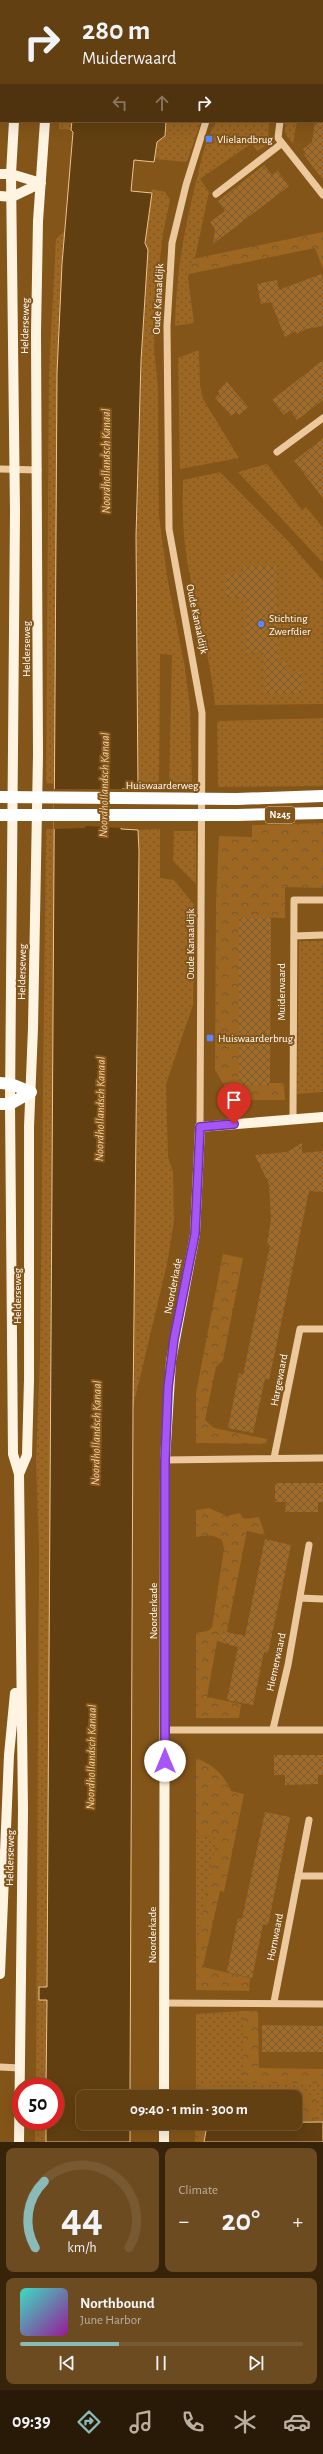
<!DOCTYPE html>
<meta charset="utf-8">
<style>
:root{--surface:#634012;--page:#6c4b20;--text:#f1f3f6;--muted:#bbaf9f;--line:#775932;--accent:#8bbbb9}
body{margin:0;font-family:"Alegreya Sans",sans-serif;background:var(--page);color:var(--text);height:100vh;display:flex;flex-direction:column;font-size:15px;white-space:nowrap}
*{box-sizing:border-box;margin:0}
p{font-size:13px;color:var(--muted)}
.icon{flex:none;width:22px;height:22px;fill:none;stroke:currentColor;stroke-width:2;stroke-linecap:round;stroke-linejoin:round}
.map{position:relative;height:2142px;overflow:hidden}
.side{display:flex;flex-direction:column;gap:6px;padding:6px;background:#36230a;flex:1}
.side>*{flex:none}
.banner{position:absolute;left:0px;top:0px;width:323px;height:122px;box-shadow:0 4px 16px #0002,0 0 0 1px var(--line);background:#634012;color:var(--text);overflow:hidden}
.speed{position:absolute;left:12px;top:2078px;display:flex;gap:8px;font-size:20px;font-weight:700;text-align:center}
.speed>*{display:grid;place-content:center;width:52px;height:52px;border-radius:50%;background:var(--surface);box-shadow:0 4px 16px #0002,0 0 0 1px var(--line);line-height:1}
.speed .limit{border:6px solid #d22;background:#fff;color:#111}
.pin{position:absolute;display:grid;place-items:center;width:34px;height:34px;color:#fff;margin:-41px -17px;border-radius:50% 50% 50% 0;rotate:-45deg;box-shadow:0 0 4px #0007}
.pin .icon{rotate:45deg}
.me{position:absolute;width:44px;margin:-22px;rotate:0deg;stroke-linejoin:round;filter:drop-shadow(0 0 3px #0008)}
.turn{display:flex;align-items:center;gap:14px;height:84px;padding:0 16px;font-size:18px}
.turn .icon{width:52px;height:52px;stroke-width:2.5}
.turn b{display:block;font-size:28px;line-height:34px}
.lanes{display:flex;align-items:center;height:38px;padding:0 16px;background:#0003;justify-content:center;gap:20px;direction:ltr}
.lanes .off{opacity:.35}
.big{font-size:30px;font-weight:600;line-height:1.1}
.side .tile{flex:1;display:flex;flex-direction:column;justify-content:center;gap:6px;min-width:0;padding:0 14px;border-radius:8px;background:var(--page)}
.side .dial{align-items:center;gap:0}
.dial svg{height:104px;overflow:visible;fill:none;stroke:var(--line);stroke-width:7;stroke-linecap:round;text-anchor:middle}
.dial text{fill:var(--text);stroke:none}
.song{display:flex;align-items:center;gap:12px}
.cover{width:48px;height:48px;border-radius:6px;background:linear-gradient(135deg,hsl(170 70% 55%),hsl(300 70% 35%))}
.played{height:4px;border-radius:2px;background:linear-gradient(90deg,var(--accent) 35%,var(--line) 35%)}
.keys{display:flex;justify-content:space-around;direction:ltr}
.heat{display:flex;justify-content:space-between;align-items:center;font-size:22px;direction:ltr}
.side .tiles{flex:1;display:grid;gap:6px;grid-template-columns:1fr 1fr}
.tile:last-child{grid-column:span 2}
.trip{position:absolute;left:76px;top:2090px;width:226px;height:40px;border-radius:8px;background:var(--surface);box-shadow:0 4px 16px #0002,0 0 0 1px var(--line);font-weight:600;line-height:40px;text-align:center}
.dock{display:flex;height:64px;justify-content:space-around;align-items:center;background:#281a07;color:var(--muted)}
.dock .icon{width:28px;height:28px}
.dock .on{color:var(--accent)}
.dock b{font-size:18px;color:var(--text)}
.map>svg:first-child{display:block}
.grass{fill:url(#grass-dots)}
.forest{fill:url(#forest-crowns)}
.water{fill:#613f10;stroke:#efc38f}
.pier{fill:#845518}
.building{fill:url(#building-cross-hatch)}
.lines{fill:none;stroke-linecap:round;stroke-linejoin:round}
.minor{stroke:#ecc99d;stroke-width:7}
.major{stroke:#fff4e2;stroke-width:10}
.highway{stroke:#fff;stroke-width:12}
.highway-bridge{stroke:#fff;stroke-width:12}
.route-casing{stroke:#6d37a1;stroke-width:10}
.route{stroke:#a855f7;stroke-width:7}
.poi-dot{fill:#5887ff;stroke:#845518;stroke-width:1.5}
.labels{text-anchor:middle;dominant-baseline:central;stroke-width:4;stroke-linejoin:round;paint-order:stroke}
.shield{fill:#845518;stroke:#daccba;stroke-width:1}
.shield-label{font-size:10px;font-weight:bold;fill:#fff}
.poi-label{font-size:11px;fill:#fff;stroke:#845518;text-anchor:start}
.street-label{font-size:11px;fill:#fff;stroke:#845518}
.water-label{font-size:12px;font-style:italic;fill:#f4d2a8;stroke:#845518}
</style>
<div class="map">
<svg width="323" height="2142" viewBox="0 0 323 2142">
<defs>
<pattern id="grass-dots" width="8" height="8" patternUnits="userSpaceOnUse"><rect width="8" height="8" fill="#9d6621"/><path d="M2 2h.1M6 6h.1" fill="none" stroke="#745936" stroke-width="1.8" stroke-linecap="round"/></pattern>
<pattern id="forest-crowns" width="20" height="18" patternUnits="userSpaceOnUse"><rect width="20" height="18" fill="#9d6621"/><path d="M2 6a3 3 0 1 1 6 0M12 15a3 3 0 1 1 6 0" fill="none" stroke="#745936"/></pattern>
<pattern id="building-cross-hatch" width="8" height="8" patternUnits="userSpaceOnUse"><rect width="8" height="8" fill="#a26c27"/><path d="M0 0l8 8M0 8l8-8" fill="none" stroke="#775c3a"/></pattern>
</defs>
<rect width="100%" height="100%" fill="#845518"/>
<!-- grass -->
<path class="grass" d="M59,121H72L71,130L59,129Z
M166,121H201L187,162L155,159L157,142L165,136Z
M217,121H269L268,139L271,143L257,151L252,143L200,179L209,192L195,258L192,259L188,278L194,323L175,326C176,274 184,229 197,178C202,158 205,139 217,121Z
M285,121H297L293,144L285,134Z
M152,189L165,192L170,200L163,234L156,291L154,348L158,389L159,516L168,582L185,668L190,708L192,787H169L172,655L160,654L159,787L138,789L136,536L141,361L148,250L145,243Z
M65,231L57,373L56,784L46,783L49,372L56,239Z
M199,350L200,385L203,399L239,458L180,469L178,358Z
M267,464L302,510L306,507L323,528V563L238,472Z
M220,472L289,542L323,581V704L215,705C211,660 197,616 189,571C183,542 182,510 183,480Z
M323,718V786L218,787L217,721Z
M46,829H56L47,1987H39V1999L47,2000L46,2087H36L39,1549L36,1461L40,1354Z
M160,829V878L174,880L195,906L193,1005L166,1084L168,1157L173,1172L174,1221L167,1264L133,1407L138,830Z
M174,831H196V884L173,861Z
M299,941H323V1092L297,1094Z
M196,1834L218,1838L196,1950Z
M243,2011V2083H323V2122H317L316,2096L221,2097L220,2093L205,2085L196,2094V2014Z
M35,2121H46V2142H35Z"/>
<!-- forest -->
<path class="forest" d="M323,232V269L315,248L189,274L192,259Z
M323,823V888L285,887V918L239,917V1083H284L285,1100H233L215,1070L216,902L219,836L252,837V825Z
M223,1254L243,1258L223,1360L216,1367L205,1420L214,1428L267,1439L266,1444L196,1443V1393Z
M209,1508L227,1516L239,1513L245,1519L259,1517L265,1535L247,1531L225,1641H217L207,1697L241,1704L239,1718H196V1633L208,1631L212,1627L224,1549L222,1540C213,1534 207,1535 196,1537V1510Z
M196,1758C213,1765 224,1774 231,1791L244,1794L224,1892L220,1891L203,1967L250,1978L249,1991L196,1990V1950L217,1838L196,1834Z
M243,2011H258L259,2068L323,2069V2083H243Z
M205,2085H213L221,2097H196V2094Z
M316,2096L317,2122H295V2097H245Z
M195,2123H214L204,2142H195Z"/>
<!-- water -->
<path class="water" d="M82,0H183L81,1Z
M72,121H166L165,136L157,142L154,162L134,160L131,191L152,193L145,243L148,250L141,361L136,536L138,789H122L121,829L138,830L139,851L133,1407L130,2097H83V2123H130V2142H46V2121H55V2087H46L47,2000H39V1987H47L57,373L62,264L73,132L71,130Z
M323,2122V2142H204L206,2131L214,2123Z"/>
<!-- pier -->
<path class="pier" d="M54,789H140L138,791H124L123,828L140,829L86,826L85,828L54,829Z"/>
<!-- building -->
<path class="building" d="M322,116H323V180L304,155L306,154L303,149L312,142L315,121H322Z
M264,165L272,175L277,170L289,186L213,244L215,229L210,222L225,211L218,201Z
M321,274L323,280V326L306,329L297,334L296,331L285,337L271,302L261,304L257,284L277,280L279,290Z
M323,360V400L297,420L290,410L284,415L272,400Z
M227,382L248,407L239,415L236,412L231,416L215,398L220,394L218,391Z
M323,438V498L294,461Z
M244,566H276L278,662H287V673L302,672L303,693L265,694L264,652L246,653L245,597H226V573H244Z
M239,917H271L270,1085H239Z
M302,1143V1153L323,1151V1192L309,1191L269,1380L265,1379L253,1433L228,1428L239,1373L243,1375L270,1246L267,1245L271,1219L269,1184L255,1155L287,1152Z
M275,1483H323V1502H318V1512H285L286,1502H275Z
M265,1539L291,1545L268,1653L264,1652L253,1705L227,1700L238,1647L220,1642L222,1631L245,1636Z
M274,1755H323V1775H318V1784L285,1785V1775H274Z
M265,1812L290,1817L268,1925L263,1924L252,1978L227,1972L238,1918L242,1919Z
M262,2025L323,2026V2052H262Z"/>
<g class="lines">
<!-- minor -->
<path class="minor" d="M322,74L323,73
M280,121L278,138L323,195
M216,194L281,144
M277,452L323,418
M0,469L38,470
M294,936L323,935
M293,1120L294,900H323
M200,1127L202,713L169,529L167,326L172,243L186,185L206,121
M274,1458L300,1329H323
M165,1460L323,1458
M300,1598L323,1599
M273,1729L288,1665L309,1545
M165,1730H323
M298,1876H323
M274,2002L309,1820
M163,2003L323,2004
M0,2067L20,2068"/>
<!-- major -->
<path class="major" d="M27,1V0
M55,1V0
M14,121L11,174L15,512L10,1104L13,1454L19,1474L23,1810L19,2142
M0,174H11L41,183
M0,196L12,197L41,183
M19,1474L27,1455L29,1380V1127L33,1028L38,755L36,333L38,221L45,121
M0,1974L9,1755L15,1693
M164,2097L165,1460L171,1361L195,1234L200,1127L323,1117
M164,2123V2142"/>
<!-- highway -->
<path class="highway" d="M237,799L323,796
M237,815L323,813
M0,1083L11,1084L31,1092
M0,1104H10L31,1092"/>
<!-- highway-bridge -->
<path class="highway-bridge" d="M0,797L237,799
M0,815H237"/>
</g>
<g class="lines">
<!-- route casing -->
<g class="route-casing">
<path id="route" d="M165,1761V1460L168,1387L174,1339L195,1234L200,1127L234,1124"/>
</g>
<!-- route -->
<use href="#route" class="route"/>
</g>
<!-- markers -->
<g class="poi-dot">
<rect x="205" y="135" width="8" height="8" rx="2"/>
<circle cx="261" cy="624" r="4"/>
<rect x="206" y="1034" width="8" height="8" rx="2"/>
</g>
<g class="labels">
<!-- shield labels -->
<rect class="shield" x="265" y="807" width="30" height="16" rx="3"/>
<g class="shield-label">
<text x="280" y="815">N245</text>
</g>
<!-- poi labels -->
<g class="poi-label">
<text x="217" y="139">Vlielandbrug</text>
<text x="269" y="618">Stichting<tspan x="269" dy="13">Zwerfdier</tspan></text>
<text x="218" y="1038">Huiswaarderbrug</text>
</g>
<!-- street labels -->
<g class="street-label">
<text transform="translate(158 299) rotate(-87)">Oude Kanaaldijk</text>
<text transform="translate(25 326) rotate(-89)">Helderseweg</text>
<text transform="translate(197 619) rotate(78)">Oude Kanaaldijk</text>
<text transform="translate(26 649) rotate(-90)">Helderseweg</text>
<text x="162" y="785">Huiswaarderweg</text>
<text transform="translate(190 944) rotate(-90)">Oude Kanaaldijk</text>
<text transform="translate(22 972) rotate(-89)">Helderseweg</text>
<text transform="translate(281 992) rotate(-90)">Muiderwaard</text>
<text transform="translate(173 1286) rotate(-79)">Noorderkade</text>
<text transform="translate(17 1296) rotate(-90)">Helderseweg</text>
<text transform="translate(279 1380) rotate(-79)">Hargewaard</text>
<text transform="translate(153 1611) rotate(-90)">Noorderkade</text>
<text transform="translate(276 1662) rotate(-78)">Hiemerwaard</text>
<text transform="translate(10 1858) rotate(-89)">Helderseweg</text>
<text transform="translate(152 1935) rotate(-90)">Noorderkade</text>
<text transform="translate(275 1937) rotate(-79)">Hornwaard</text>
</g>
<!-- water labels -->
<g class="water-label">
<text transform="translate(106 461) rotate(-90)">Noordhollandsch Kanaal</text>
<text transform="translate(104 785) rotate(-89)">Noordhollandsch Kanaal</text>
<text transform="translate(100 1109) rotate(-89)">Noordhollandsch Kanaal</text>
<text transform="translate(96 1433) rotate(-89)">Noordhollandsch Kanaal</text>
<text transform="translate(91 1757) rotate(-89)">Noordhollandsch Kanaal</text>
</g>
</g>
</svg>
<div class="speed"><div class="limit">50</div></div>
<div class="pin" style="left:234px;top:1124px;background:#d93025"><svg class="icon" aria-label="arrive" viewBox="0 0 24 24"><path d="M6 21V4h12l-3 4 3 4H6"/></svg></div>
<svg class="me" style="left:165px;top:1761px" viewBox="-20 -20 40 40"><circle r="19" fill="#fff"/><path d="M0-13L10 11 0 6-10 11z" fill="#a855f7"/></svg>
<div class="trip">09:40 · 1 min · 300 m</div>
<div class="banner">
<div class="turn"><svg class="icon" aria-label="right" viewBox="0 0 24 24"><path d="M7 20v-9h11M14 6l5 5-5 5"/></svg><div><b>280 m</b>Muiderwaard</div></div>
<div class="lanes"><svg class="icon off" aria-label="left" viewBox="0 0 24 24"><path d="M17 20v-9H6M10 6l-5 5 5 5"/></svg><svg class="icon off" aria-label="ahead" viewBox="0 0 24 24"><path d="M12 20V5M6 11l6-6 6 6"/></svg><svg class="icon" aria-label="right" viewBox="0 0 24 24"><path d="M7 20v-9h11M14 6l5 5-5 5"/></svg></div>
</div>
</div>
<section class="side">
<div class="tiles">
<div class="tile dial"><svg viewBox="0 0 100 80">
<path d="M14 69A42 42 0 1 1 86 69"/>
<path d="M14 69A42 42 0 0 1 21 18" stroke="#8bbbb9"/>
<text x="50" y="56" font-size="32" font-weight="700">44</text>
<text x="50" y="72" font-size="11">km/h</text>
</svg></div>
<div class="tile"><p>Climate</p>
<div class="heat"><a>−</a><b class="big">20°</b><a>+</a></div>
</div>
<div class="tile">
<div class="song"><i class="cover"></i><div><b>Northbound</b><p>June Harbor</p></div></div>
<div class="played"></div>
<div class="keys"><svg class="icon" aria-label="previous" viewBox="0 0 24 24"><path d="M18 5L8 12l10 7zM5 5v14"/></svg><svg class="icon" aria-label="pause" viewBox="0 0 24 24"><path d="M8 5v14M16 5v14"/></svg><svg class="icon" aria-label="next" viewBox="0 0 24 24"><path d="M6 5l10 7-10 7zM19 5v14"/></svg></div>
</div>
</div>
</section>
<nav class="dock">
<b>09:39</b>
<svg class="icon on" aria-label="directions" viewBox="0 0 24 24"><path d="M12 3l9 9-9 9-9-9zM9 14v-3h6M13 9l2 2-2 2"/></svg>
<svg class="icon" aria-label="music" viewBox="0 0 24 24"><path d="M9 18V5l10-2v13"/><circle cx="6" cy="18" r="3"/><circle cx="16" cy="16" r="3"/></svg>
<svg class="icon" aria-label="phone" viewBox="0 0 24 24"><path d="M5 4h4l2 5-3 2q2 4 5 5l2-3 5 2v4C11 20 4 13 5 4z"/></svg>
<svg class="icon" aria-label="climate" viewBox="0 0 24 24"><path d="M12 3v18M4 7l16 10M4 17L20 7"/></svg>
<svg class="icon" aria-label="car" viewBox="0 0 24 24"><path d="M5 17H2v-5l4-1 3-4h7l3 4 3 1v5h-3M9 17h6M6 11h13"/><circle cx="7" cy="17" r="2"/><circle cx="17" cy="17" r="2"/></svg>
</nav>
